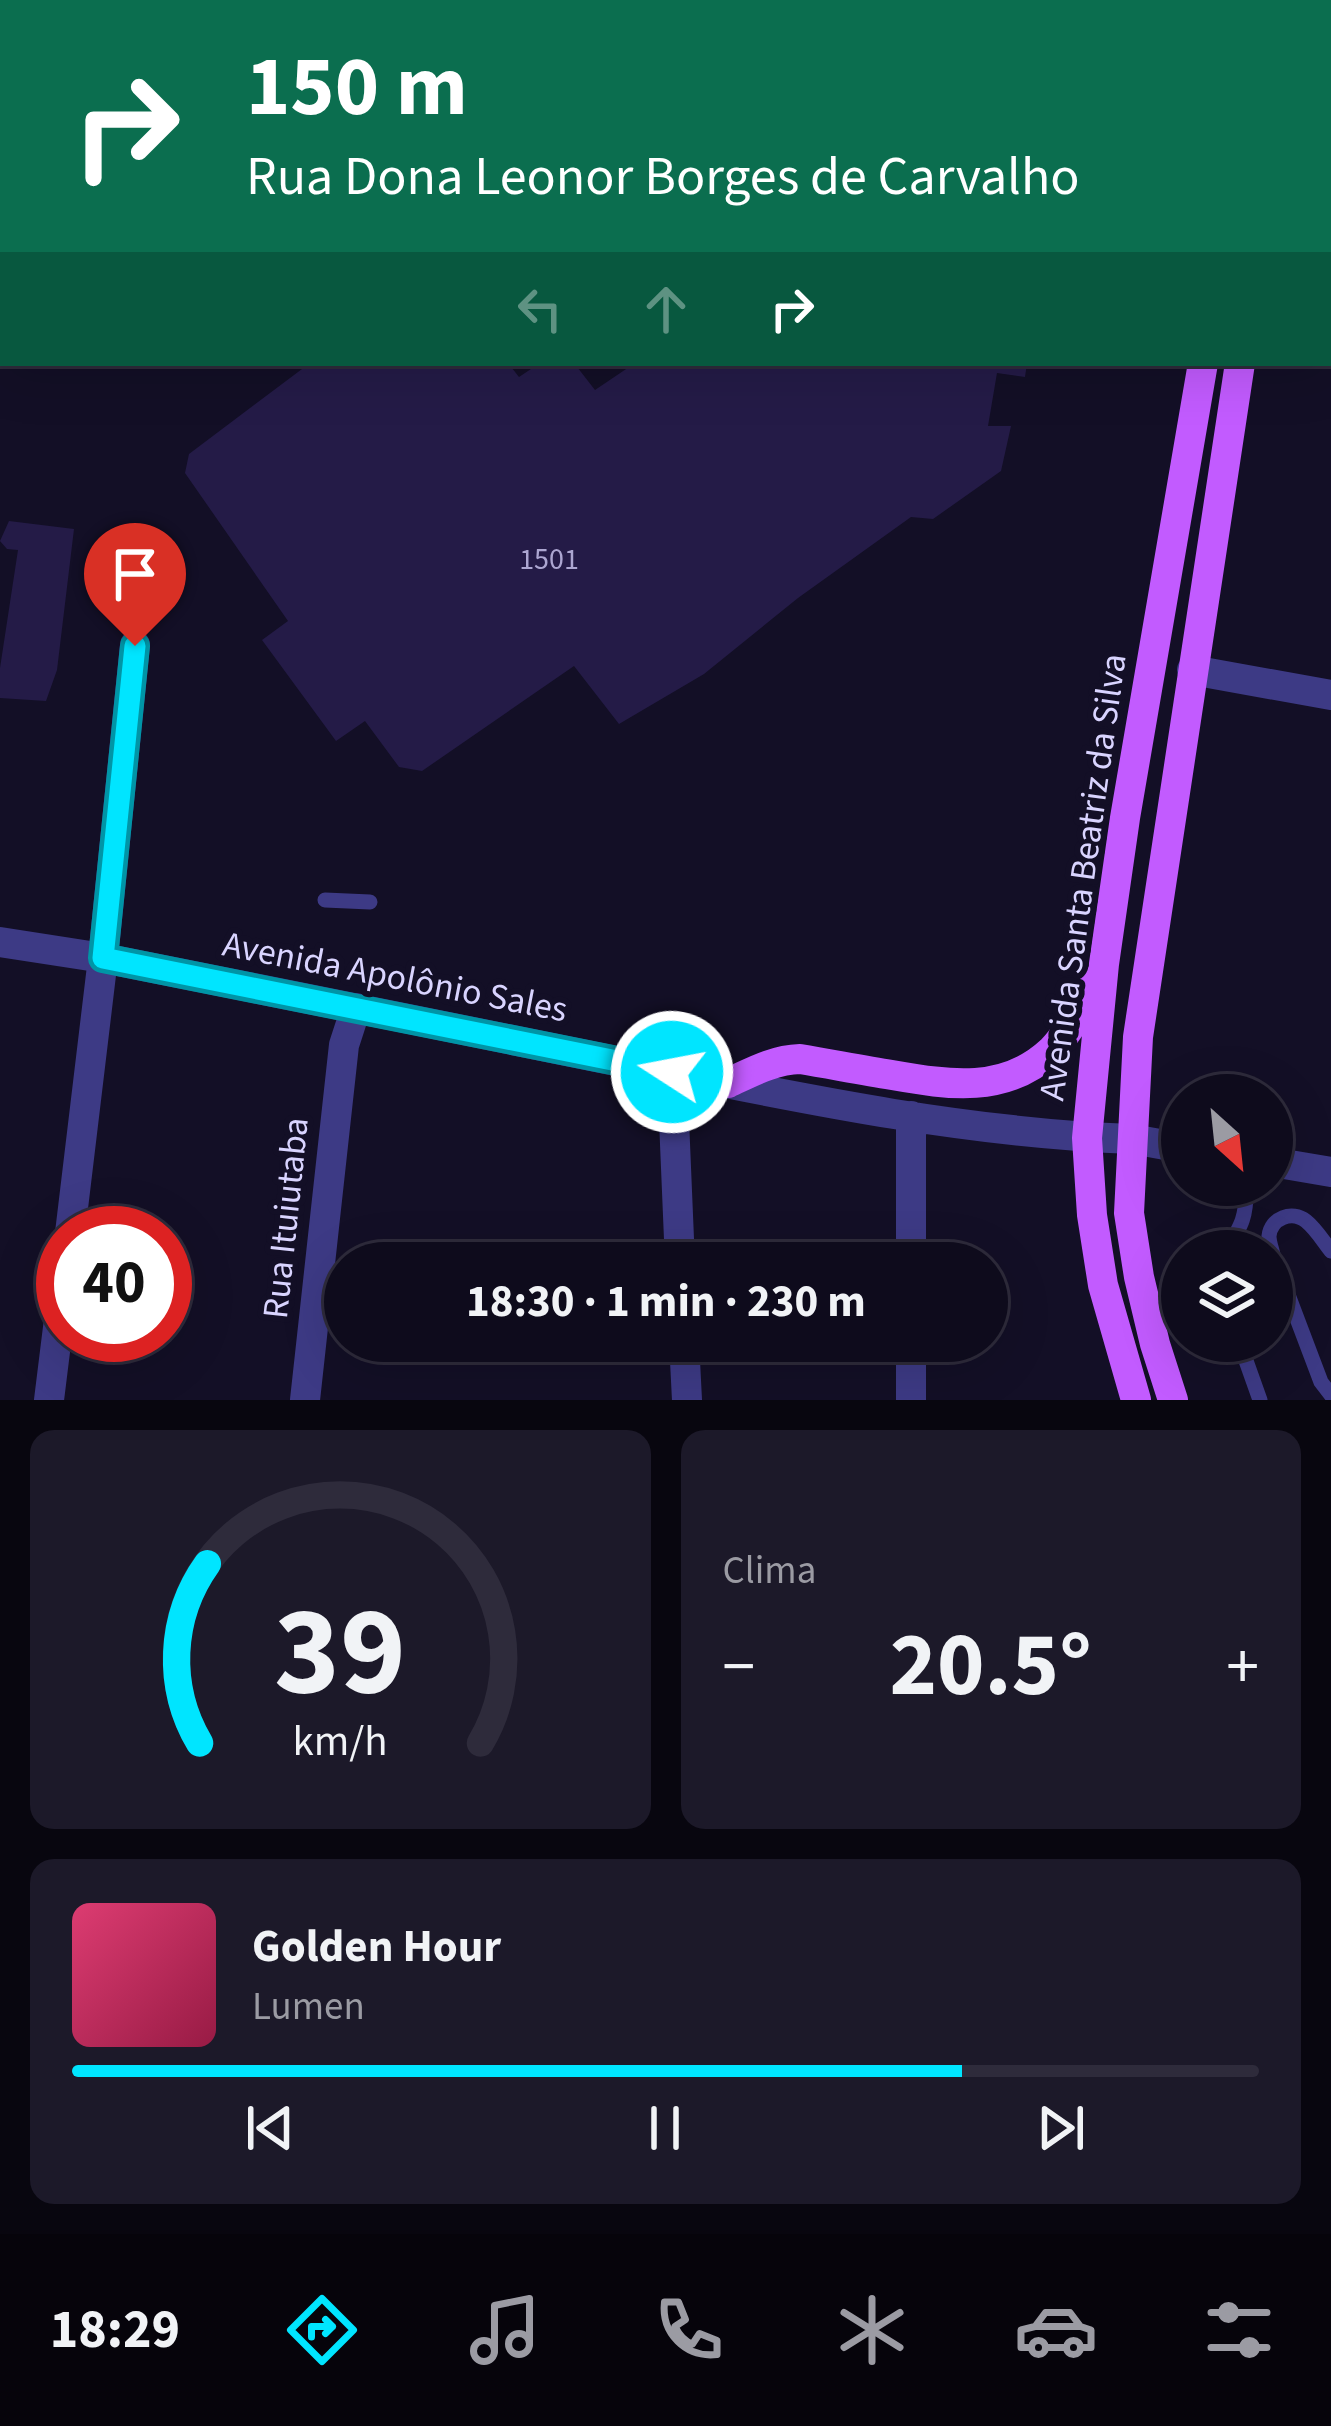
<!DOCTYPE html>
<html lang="pt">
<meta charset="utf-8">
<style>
:root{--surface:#0e0b1c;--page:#1c1929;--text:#f1f3f6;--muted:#9b9ba3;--line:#2e2b3b;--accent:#00e5ff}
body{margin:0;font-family:"Source Sans 3",sans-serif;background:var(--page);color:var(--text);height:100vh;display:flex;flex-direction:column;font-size:45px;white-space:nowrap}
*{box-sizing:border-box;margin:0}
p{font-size:39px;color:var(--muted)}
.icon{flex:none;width:66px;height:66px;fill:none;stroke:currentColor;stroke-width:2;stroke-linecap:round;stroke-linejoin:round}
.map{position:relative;height:1400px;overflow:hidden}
.drawer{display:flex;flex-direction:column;gap:30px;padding:30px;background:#08060f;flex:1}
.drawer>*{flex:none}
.banner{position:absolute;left:0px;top:0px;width:1332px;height:366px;box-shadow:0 12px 48px #0002,0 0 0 3px var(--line);background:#0b6e4f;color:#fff;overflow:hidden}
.needle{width:78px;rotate:153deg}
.fabs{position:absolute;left:1161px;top:1074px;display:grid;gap:24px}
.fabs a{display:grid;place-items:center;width:132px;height:132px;border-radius:50%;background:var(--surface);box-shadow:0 12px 48px #0002,0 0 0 3px var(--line);font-size:60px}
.speed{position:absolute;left:36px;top:1206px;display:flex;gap:24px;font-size:60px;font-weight:700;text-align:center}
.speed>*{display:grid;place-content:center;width:156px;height:156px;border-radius:50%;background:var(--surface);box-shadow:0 12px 48px #0002,0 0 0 3px var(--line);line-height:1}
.speed .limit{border:18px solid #d22;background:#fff;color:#111}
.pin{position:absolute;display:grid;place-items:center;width:102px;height:102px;color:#fff;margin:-123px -51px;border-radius:50% 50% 50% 0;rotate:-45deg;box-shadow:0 0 12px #0007}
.pin .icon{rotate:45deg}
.me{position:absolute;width:132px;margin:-66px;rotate:281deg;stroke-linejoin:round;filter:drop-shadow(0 0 9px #0008)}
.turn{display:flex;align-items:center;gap:42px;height:252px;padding:0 48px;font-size:54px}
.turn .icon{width:156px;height:156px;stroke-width:2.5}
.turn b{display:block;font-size:84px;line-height:102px}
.lanes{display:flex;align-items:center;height:114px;padding:0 48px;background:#0003;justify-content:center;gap:60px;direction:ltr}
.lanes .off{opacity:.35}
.big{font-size:90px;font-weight:700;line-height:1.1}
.drawer .card{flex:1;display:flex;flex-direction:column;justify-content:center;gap:18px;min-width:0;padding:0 42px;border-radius:24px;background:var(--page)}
.drawer .dial{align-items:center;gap:0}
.dial svg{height:312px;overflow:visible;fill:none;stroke:var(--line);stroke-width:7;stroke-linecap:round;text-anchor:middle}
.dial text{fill:var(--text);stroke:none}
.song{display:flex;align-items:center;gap:36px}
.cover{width:144px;height:144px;border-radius:18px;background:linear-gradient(135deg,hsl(340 70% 55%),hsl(340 70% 35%))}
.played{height:12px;border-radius:6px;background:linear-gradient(90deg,var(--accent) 75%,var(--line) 75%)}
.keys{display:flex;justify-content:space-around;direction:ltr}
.heat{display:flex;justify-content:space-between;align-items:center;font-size:66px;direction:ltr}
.drawer .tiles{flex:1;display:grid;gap:30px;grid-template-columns:1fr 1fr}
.card:last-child{grid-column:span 2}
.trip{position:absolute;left:324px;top:1242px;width:684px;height:120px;border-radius:60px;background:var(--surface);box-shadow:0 12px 48px #0002,0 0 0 3px var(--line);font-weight:700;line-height:120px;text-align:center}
.dock{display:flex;height:192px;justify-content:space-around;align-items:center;background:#06040b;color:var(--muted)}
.dock .icon{width:84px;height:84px}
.dock .current{color:var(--accent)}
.dock b{font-size:54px;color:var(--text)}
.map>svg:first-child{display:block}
.building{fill:#241b47}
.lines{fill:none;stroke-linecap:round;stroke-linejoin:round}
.service{stroke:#3d3a85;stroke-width:15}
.minor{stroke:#3d3a85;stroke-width:30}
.tertiary{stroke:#3d3a85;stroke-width:30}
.primary{stroke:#c25bff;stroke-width:30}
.route-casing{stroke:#0095a6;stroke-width:30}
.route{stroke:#00e5ff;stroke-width:21}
.labels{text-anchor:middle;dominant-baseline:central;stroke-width:12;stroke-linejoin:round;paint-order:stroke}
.number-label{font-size:30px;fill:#aca6d1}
.street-label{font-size:36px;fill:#d9d4ff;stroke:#130f26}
</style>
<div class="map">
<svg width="1331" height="1400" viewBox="0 0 1331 1400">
<rect width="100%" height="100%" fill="#130f26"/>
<!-- building -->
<path class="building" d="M310,363H508L519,377L540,363H574L595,390L635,363H1027L1025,377L997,373L988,426H1011L1001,471L933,519L911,517L798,598L704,674L619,724L574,666L422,771L399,767L365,721L336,741L262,640L288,621L185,473L189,454Z
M9,521L74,529L57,670L46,701L0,698V668L18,550L7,549L0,541Z"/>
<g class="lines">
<!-- service -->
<path class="service" d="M292,0L297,3
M200,3L202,0
M965,3V0
M325,900L370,902
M1226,1251C1242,1225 1247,1216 1246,1185
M1331,1251C1323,1241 1316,1229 1306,1221C1292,1210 1271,1218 1269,1236C1269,1243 1272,1249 1273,1255L1321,1382L1331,1395
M1239,1341L1260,1400"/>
<!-- minor -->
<path class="minor" d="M145,3L147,0
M0,237L3,233
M1132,1139L1182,1148
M1272,1162L1331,1172
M70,1233L103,958L135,645
M49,1400L63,1287"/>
<!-- tertiary -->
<path class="tertiary" d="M1192,670L1331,695
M0,942L103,958C272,992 442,1025 611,1060C780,1094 959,1133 1132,1139
M672,1072L680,1263
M911,1263V1116
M684,1341L687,1400
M305,1400L344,1045L356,1008
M911,1400V1341"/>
<!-- primary -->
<path class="primary" d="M1256,3V0
M1295,3L1296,0
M728,1083C752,1072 773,1060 800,1059C830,1064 861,1070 892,1075C949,1085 1005,1094 1051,1051C1071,1031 1083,1004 1095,980
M1136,1400L1103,1285L1092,1215L1087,1138L1104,964L1125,818L1203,363
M1173,1400L1155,1344L1139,1277L1129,1213L1138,1037L1240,363"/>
</g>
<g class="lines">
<!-- route casing -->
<g class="route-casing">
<path id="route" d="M135,646L103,958L672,1072"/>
</g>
<!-- route -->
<use href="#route" class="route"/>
</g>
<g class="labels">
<!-- number labels -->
<g class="number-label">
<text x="549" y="559">1501</text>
</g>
<!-- street labels -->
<g class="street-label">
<text transform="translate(1083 877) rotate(-82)">Avenida Santa Beatriz da Silva</text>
<text transform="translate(395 977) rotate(11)">Avenida Apolônio Sales</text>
<text transform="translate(286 1218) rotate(-84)">Rua Ituiutaba</text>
</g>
</g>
</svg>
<div class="fabs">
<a><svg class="needle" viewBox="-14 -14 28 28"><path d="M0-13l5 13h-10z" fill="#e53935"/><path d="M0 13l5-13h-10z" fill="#9b9ba3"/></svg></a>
<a><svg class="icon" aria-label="layers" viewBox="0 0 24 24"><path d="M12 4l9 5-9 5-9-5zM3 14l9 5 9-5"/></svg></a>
</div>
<div class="speed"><div class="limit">40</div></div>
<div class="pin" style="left:135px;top:646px;background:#d93025"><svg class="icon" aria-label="arrive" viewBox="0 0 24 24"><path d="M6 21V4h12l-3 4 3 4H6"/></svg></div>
<svg class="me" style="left:672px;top:1072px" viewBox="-20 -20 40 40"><circle r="17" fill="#00e5ff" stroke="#fff" stroke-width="3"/><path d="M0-11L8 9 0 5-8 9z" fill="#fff"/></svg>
<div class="trip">18:30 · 1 min · 230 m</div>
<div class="banner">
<div class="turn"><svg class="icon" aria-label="right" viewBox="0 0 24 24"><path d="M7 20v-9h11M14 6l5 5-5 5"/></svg><div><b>150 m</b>Rua Dona Leonor Borges de Carvalho</div></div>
<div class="lanes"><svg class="icon off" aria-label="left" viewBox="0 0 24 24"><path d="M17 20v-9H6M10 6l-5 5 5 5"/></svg><svg class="icon off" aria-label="ahead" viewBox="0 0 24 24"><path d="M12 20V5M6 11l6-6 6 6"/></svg><svg class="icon" aria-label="right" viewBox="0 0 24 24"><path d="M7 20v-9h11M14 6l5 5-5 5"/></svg></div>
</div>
</div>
<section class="drawer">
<div class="tiles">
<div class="card dial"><svg viewBox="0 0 100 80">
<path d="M14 69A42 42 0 1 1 86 69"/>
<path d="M14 69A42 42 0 0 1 16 23" stroke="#00e5ff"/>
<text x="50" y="56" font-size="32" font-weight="700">39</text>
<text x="50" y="72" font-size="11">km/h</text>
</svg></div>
<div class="card"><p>Clima</p>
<div class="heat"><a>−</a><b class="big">20.5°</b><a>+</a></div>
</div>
<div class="card">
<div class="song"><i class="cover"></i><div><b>Golden Hour</b><p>Lumen</p></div></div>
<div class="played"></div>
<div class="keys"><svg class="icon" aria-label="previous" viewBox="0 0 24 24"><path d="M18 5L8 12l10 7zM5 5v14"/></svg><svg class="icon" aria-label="pause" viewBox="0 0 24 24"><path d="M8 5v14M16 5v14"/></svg><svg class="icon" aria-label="next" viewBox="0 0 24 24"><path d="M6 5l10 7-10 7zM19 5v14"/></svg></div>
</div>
</div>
</section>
<nav class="dock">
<b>18:29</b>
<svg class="icon current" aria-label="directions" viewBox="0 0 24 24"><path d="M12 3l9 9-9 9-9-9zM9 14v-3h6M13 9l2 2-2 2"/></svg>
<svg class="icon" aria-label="music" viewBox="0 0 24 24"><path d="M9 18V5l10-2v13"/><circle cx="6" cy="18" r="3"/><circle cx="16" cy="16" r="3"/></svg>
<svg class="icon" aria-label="phone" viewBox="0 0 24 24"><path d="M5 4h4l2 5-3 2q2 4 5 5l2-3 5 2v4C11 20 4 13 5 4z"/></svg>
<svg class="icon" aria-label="climate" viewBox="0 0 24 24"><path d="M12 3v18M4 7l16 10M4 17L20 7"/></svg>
<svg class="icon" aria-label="car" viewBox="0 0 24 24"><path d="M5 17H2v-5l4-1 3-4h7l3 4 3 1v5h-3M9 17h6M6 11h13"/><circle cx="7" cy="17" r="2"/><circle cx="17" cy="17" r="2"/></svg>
<svg class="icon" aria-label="filters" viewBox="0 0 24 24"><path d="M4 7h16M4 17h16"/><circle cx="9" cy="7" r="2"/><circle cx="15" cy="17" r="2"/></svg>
</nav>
